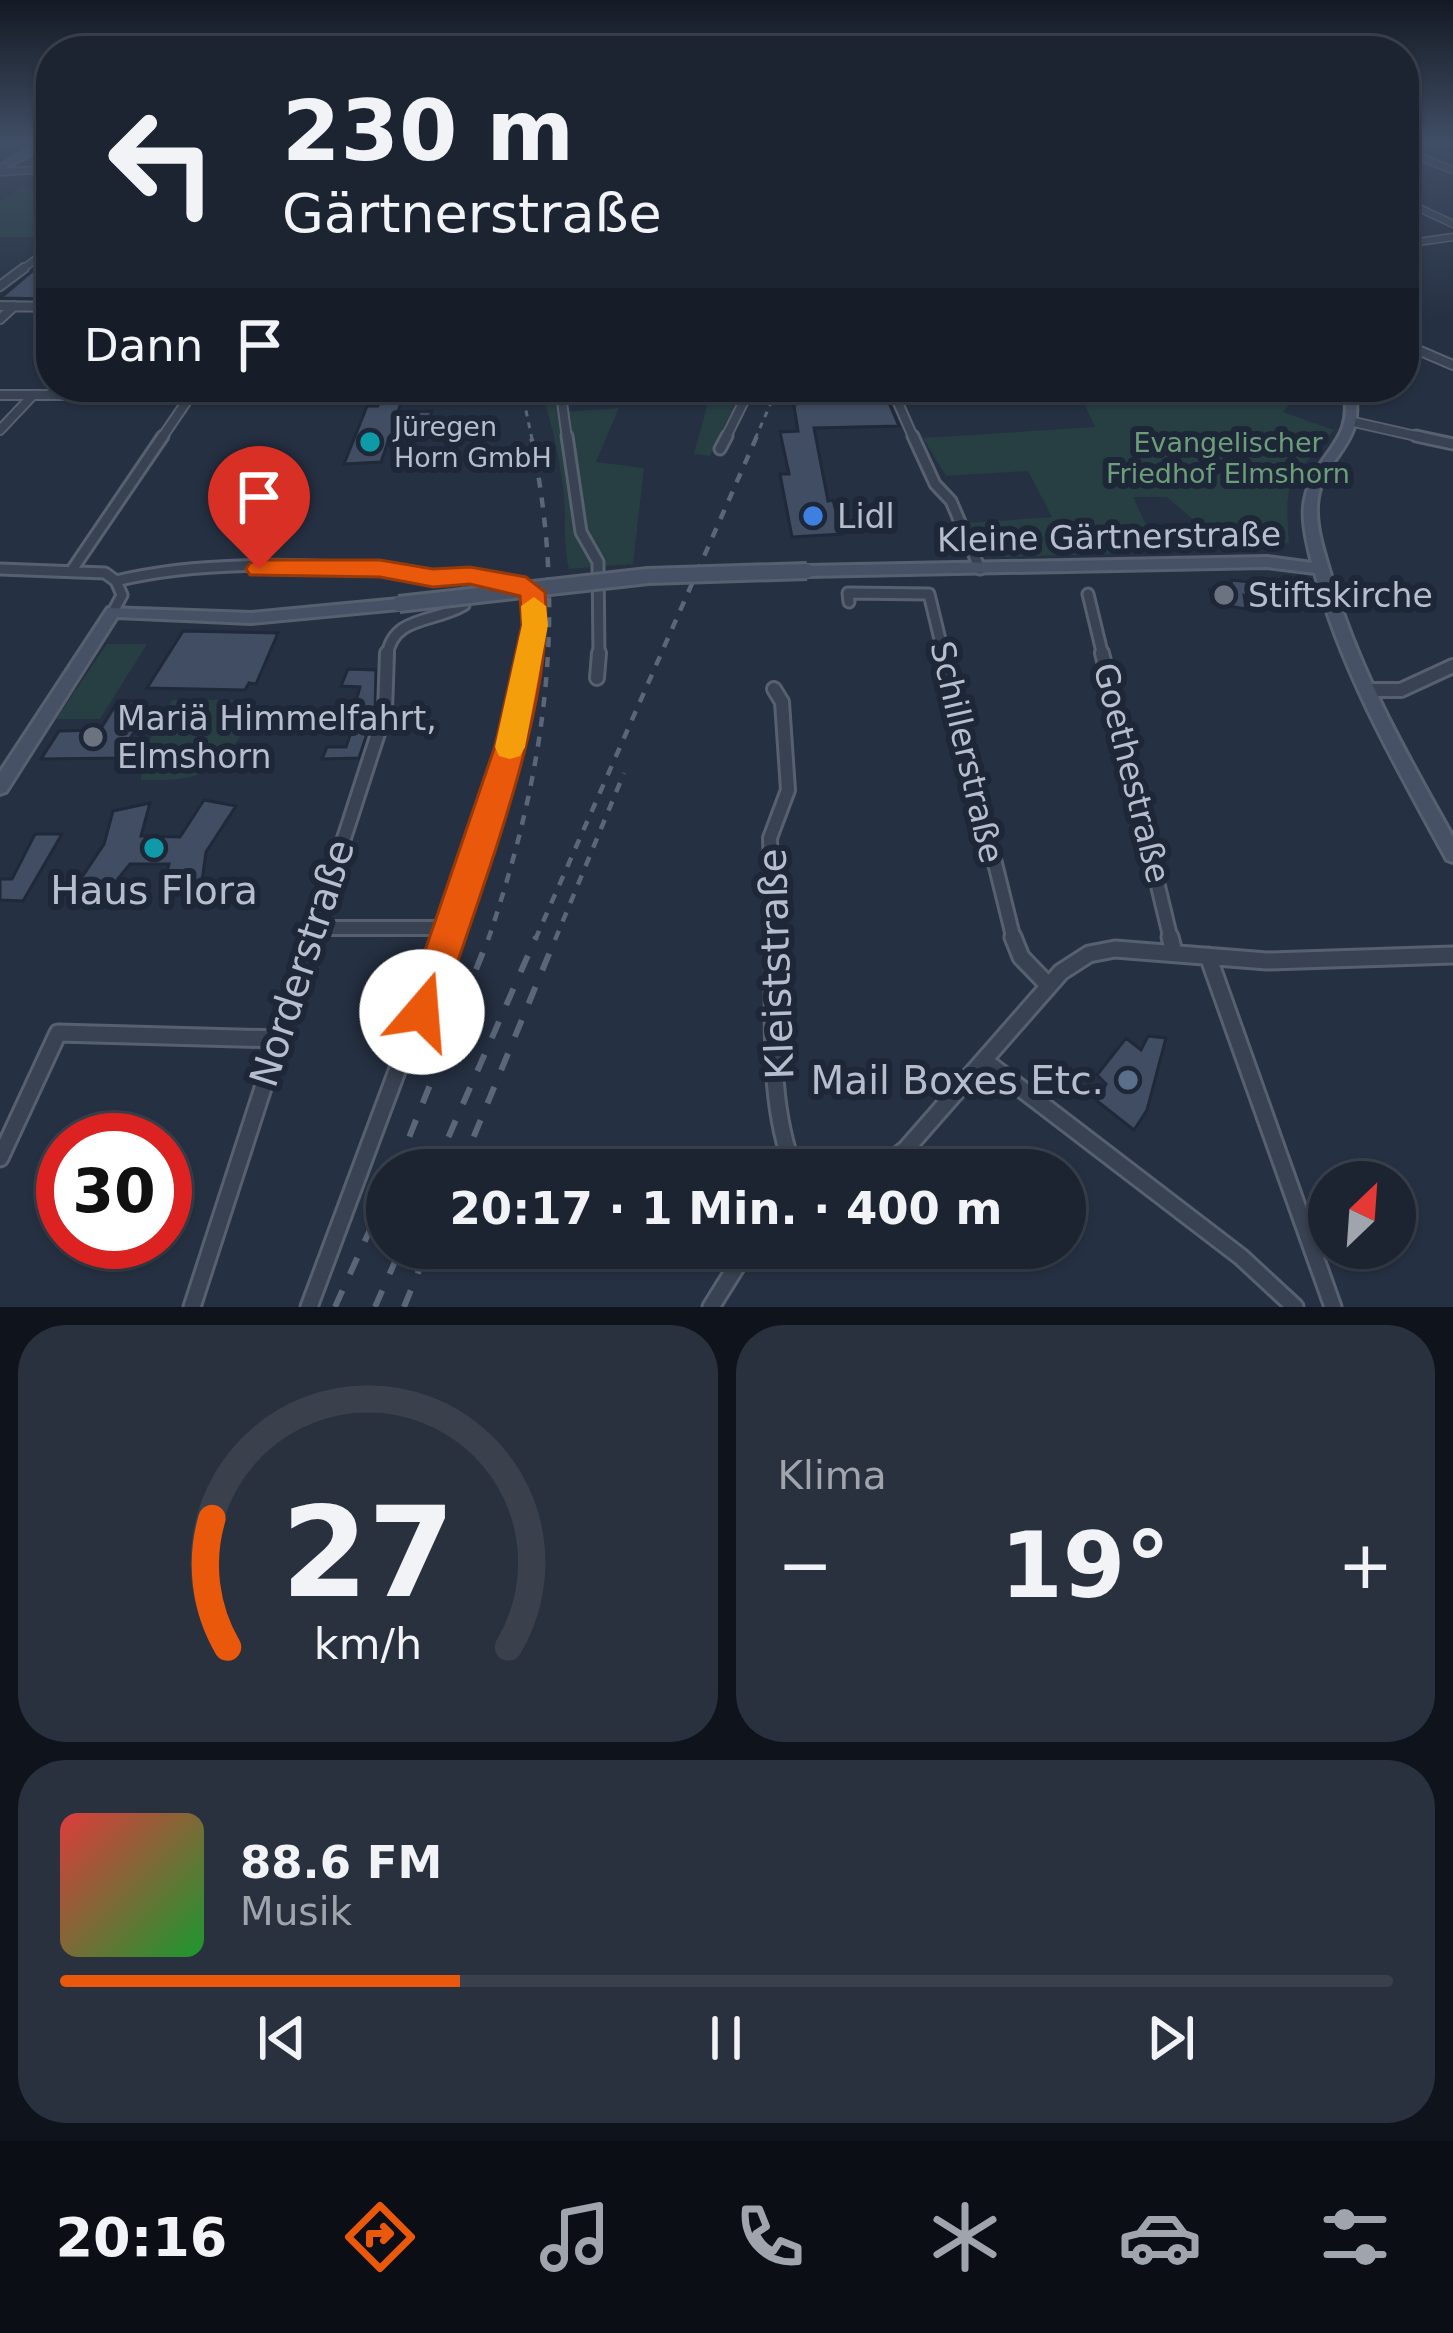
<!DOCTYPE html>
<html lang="de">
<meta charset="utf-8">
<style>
:root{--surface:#1c2432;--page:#29303e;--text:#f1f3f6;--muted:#a0a4ac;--line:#3a414d;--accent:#ea580c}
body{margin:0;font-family:"DejaVu Sans",sans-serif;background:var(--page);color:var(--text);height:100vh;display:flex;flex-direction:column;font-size:45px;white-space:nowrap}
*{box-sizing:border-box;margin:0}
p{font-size:39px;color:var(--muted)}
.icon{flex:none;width:66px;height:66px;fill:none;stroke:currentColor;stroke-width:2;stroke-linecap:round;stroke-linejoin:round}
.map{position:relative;height:1307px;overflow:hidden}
.side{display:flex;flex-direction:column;gap:18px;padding:18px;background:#0f141c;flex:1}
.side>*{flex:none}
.banner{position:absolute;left:36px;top:36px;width:1383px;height:366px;border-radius:48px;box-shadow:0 3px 9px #0004,0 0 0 3px var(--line);background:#1c2432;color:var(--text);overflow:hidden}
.needle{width:78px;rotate:25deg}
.tools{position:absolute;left:1308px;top:1161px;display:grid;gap:24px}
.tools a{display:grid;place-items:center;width:108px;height:108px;border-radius:50%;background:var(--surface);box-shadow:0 3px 9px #0004,0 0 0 3px var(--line);font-size:60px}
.speed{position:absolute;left:36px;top:1113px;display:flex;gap:24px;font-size:60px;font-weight:700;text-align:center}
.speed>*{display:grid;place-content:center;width:156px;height:156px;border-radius:50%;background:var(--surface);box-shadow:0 3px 9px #0004,0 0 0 3px var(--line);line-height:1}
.speed .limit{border:18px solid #d22;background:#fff;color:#111}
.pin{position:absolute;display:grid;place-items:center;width:102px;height:102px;color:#fff;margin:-123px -51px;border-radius:50% 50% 50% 0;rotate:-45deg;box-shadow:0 0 12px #0007}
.pin .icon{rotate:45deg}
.me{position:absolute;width:132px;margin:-66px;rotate:18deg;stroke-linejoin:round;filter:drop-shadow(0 0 9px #0008)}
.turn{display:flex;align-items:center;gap:42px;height:252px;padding:0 48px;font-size:54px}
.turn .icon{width:156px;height:156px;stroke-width:2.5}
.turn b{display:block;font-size:84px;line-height:102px}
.then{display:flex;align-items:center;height:114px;padding:0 48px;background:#0003;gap:24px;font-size:45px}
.big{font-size:90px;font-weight:800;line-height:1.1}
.side .card{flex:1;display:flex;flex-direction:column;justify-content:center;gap:18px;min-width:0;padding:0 42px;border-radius:48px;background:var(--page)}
.side .dial{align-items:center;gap:0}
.dial svg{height:312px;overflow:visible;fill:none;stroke:var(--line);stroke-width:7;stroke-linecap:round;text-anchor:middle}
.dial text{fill:var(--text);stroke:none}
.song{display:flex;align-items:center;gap:36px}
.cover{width:144px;height:144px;border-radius:18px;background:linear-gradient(135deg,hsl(0 70% 55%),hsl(130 70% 35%))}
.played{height:12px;border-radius:6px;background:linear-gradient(90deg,var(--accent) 30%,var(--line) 30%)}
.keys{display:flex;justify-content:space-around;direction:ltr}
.heat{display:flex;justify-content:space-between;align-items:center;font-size:66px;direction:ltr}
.side .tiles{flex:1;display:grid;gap:18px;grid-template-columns:1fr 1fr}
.card:last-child{grid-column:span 2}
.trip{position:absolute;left:366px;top:1149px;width:720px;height:120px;border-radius:60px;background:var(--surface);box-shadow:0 3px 9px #0004,0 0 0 3px var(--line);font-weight:800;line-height:120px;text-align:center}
.tabs{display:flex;height:192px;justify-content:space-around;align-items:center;background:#0b0e14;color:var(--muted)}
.tabs .icon{width:84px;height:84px}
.tabs .current{color:var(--accent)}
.tabs b{font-size:54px;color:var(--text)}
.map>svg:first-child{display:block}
.green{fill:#273e43}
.building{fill:#414d62;stroke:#202939;stroke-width:3}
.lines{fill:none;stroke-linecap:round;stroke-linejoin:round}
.street-far4-casing{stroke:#57606f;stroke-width:9}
.street-far3-casing{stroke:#57606f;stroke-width:12}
.street-far2-casing{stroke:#57606f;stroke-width:15}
.street-far1-casing{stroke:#57606f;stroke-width:18}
.street-casing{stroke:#57606f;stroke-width:21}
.secondary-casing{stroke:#57606f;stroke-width:6}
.street-far4{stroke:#394252;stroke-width:6}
.street-far3{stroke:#394252;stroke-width:8}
.street-far2{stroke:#394252;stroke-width:9}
.street-far1{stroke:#394252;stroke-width:12}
.street{stroke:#394252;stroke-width:15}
.secondary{fill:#475165;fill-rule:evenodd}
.rail-far2{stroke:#5b6679;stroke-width:3;stroke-dasharray:6 6;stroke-linecap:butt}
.rail-far1{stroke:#5b6679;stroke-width:4.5;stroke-dasharray:10 10;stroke-linecap:butt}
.rail{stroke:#5b6679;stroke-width:6;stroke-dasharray:18 18;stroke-linecap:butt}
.secondary-bridge-casing{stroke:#57606f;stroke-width:20;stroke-linecap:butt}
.secondary-bridge{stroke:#475165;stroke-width:14}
.route{fill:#ea580c;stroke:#983908;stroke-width:3}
.slow{fill:#f59e0b}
.culture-dot{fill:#0f9aa8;stroke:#1e2737;stroke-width:4.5}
.shop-dot{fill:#3f7fe0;stroke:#1e2737;stroke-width:4.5}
.worship-dot{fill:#6b7280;stroke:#1e2737;stroke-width:4.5}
.service-dot{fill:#5c6f8a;stroke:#1e2737;stroke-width:4.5}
.labels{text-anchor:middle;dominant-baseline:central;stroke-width:12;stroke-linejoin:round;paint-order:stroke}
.far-poi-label{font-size:27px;fill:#b6bdcc;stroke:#1e2737;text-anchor:start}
.far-park-label{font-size:27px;fill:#6c9e7a;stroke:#1e2737}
.poi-label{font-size:33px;fill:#b6bdcc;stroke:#1e2737;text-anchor:start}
.street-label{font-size:33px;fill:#b6bdcc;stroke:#1e2737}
.near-poi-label{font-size:39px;fill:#b6bdcc;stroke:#1e2737}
.near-street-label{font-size:39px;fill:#b6bdcc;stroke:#1e2737}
</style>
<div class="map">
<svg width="1453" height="1307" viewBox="0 0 1453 1307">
<rect width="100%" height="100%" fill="#253042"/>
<!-- green -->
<path class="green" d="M21,188L51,190V237H0V201Z
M540,387H553L562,412L619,408L596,462L644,468L633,564L569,569C564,548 565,533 565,512C563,470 553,427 540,387Z
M712,387H743L710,456L694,454Z
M1076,387H1335L1342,402L1299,392L1283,412L1334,430C1290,483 1284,471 1289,543L1227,549L1167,497H1133L1159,552L1002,557L984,548L969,523L1052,517L1028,471L946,476L923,438L1095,427Z
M107,644H147L100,719H56Z
M172,700H251L256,706C226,768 212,782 141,780V755Z"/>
<!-- building -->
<path class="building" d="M37,267L51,268V299L0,298Z
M883,389L899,426L814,428L828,501L833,500L842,534L792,537L780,474H789L780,432L798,431L794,406L799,400L816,399L815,394Z
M404,395L398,412L432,411L425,434L390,436L381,462L344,464L367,406H378L382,396Z
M1231,580L1260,583L1263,598L1244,595L1246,609L1212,603L1210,590L1233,594Z
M183,631L278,633L256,684L249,683L245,690L147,688Z
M348,669L376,670L375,710L359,758L322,759L327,747H346L358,712H353L360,687L341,686Z
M118,701H135L118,730H135L119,758L41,759L59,731L100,730Z
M204,800L236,806L206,852L201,889L160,899L169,864H130L101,900L70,895L104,844L113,811L150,803L141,836L180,837Z
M35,834H62L23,901L0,900V879H12Z
M1148,1036L1166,1038L1147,1110L1134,1130L1097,1101L1106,1084L1097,1075L1126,1038L1141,1050Z"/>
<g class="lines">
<!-- street-far4 casing -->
<g class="street-far4-casing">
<path id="street-far4" d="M1404,151L1453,170
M0,172L51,169
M46,188L51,184
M1404,201L1453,224
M1404,244L1453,237
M20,271L51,248"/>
</g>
<!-- street-far3 casing -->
<g class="street-far3-casing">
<path id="street-far3" d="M0,286L24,268
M0,306L51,307
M0,319L14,306
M1404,344L1453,365
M560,387L567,439
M891,387L914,439
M0,395H191L375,387
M1354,422L1429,439
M0,430L33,395
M161,439L191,395
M725,439L751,387"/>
</g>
<!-- street-far2 casing -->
<g class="street-far2-casing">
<path id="street-far2" d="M567,436L581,532L598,562L599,656
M913,436L935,484L951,501L980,569
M1416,436L1453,444
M720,449L727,436
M0,569L105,573L116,581L122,595L113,612
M72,570L163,436
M116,581C198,561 292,564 377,569C395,570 414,577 432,578C468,580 500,573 532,592L530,656
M1088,594L1103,656
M849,602L848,593L929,594L944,656
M387,656C393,615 435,623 464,605L463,594"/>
</g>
<!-- street-far1 casing -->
<g class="street-far1-casing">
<path id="street-far1" d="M943,653L1014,940
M1102,653L1171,940
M597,678L599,653
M1366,690H1401L1453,666
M314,928H450
M311,940L385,712L387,653
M446,940L508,757L530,653
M773,940L770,838L788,790L782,702L774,689"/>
</g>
<!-- street casing -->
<g class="street-casing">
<path id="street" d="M773,937C775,1012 766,1100 794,1170
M1013,937L1021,957L1049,986
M1170,937L1174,952
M1208,956L1333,1307
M985,1061L1241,1257L1295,1307
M0,1158L58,1033L277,1039
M879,1170L906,1149L1061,972L1089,954L1115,949L1267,961L1453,955
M192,1307L312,937
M309,1307L447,937
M711,1307L748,1248"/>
</g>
<!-- secondary casing -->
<g class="secondary-casing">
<path id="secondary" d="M44,141L51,143L0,171V166Z
M1343,387H1353C1370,447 1319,456 1317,506C1316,527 1323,549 1329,569C1357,667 1403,748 1453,837V862L1447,860C1397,768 1343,675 1315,573L1267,567L807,576L800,571L807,566L1267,557L1312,563C1307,542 1300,516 1306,495C1317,450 1357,442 1343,387Z
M399,599L406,604L399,609L251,623L117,617L6,792L0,794V772L108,608L251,613Z"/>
</g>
<!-- street-far4 -->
<use href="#street-far4" class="street-far4"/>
<!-- street-far3 -->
<use href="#street-far3" class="street-far3"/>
<!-- street-far2 -->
<use href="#street-far2" class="street-far2"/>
<!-- street-far1 -->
<use href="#street-far1" class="street-far1"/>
<!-- street -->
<use href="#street" class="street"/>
<!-- secondary -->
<use href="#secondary" class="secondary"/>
<!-- rail-far2 -->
<path class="rail-far2" d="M521,387L532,439
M755,439L778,387"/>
<!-- rail-far1 -->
<path class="rail-far1" d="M488,940C546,770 568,613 531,436
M535,940L757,436
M555,940L624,773"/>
<!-- rail -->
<path class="rail" d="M396,1170L489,937
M434,1170L536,937
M460,1170L556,937
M335,1307L387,1192
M375,1307L401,1248
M404,1307L428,1248"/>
<!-- secondary-bridge casing -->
<g class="secondary-bridge-casing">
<path id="secondary-bridge" d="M399,604L648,576L807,571"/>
</g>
<!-- secondary-bridge -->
<use href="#secondary-bridge" class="secondary-bridge"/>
</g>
<!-- sky -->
<linearGradient id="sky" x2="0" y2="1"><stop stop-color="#141a24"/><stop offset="0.44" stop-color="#404e65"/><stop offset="1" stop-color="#404e65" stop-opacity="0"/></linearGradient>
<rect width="1453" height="324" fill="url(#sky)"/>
<!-- route -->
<path class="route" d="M259,560H380L433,569L470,567L526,577L545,592C555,707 477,898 441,1012L436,1025L422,1031L409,1025L404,1012L495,746L522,625L520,596L470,584L433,587L380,577L250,575L246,569L250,563Z"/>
<!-- slow -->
<path class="slow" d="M534,597L546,606L548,625L525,747L520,756L510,759L499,756L495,747L522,625L521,606Z"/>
<!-- markers -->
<g class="culture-dot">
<circle cx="370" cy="442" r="12"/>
<circle cx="154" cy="848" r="12"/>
</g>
<circle class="shop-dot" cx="813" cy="516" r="12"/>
<g class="worship-dot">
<circle cx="1224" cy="595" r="12"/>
<circle cx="93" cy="737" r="12"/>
</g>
<circle class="service-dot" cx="1128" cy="1080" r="12"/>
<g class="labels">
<!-- far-poi labels -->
<g class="far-poi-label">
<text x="394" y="426">Jüregen<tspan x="394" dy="31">Horn GmbH</tspan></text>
</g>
<!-- far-park labels -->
<g class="far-park-label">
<text x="1228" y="442">Evangelischer<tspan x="1228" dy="31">Friedhof Elmshorn</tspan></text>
</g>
<!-- poi labels -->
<g class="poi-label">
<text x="837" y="516">Lidl</text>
<text x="1248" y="595">Stiftskirche</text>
<text x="117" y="718">Mariä Himmelfahrt,<tspan x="117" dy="38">Elmshorn</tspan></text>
</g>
<!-- street labels -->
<g class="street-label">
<text transform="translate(1109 537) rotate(-1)">Kleine Gärtnerstraße</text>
<text transform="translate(967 752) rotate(77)">Schillerstraße</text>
<text transform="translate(1132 773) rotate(76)">Goethestraße</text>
</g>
<!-- near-poi labels -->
<g class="near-poi-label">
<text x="154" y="890">Haus Flora</text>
<text x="1104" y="1080" text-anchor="end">Mail Boxes Etc.</text>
</g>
<!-- near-street labels -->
<g class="near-street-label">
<text transform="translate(302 963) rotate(-72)">Norderstraße</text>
<text transform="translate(776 964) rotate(-92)">Kleiststraße</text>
</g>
</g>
</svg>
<div class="tools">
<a><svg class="needle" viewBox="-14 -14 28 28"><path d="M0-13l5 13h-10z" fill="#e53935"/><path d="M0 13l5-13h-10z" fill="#a0a4ac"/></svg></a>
</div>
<div class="speed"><div class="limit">30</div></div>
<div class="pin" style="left:259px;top:569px;background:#d93025"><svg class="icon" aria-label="arrive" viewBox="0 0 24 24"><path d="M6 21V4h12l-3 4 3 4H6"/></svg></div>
<svg class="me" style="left:422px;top:1012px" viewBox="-20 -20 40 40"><circle r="19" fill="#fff"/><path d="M0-13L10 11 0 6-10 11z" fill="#ea580c"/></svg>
<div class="trip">20:17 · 1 Min. · 400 m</div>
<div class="banner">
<div class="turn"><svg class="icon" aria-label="left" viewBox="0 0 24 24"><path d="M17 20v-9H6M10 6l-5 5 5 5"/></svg><div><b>230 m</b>Gärtnerstraße</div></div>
<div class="then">Dann<svg class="icon" aria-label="arrive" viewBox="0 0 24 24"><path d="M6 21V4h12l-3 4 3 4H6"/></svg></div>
</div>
</div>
<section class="side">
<div class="tiles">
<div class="card dial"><svg viewBox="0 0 100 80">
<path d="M14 69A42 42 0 1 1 86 69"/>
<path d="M14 69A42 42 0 0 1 10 36" stroke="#ea580c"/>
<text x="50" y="56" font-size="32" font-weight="700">27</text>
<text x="50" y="72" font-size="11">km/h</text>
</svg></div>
<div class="card"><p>Klima</p>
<div class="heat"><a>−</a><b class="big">19°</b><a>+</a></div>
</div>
<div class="card">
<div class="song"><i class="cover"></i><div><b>88.6 FM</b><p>Musik</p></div></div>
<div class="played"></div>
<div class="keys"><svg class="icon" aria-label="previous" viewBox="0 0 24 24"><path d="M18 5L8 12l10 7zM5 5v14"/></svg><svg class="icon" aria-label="pause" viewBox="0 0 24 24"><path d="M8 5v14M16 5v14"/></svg><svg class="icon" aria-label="next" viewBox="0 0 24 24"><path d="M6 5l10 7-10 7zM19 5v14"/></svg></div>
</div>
</div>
</section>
<nav class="tabs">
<b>20:16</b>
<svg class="icon current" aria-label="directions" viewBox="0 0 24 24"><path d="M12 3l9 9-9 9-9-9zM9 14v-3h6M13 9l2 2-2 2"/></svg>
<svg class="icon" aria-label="music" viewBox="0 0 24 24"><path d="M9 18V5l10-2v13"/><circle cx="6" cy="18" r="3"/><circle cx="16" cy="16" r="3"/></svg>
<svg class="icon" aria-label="phone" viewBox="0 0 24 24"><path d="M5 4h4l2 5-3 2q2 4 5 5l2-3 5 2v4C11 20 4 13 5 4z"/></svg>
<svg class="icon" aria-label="climate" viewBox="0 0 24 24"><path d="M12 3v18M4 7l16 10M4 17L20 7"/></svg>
<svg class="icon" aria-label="car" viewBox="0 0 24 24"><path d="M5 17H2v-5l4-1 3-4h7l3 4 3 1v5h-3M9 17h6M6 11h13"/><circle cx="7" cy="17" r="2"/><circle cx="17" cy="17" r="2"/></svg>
<svg class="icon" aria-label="filters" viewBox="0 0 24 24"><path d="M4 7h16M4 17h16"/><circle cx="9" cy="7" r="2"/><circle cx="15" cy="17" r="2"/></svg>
</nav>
